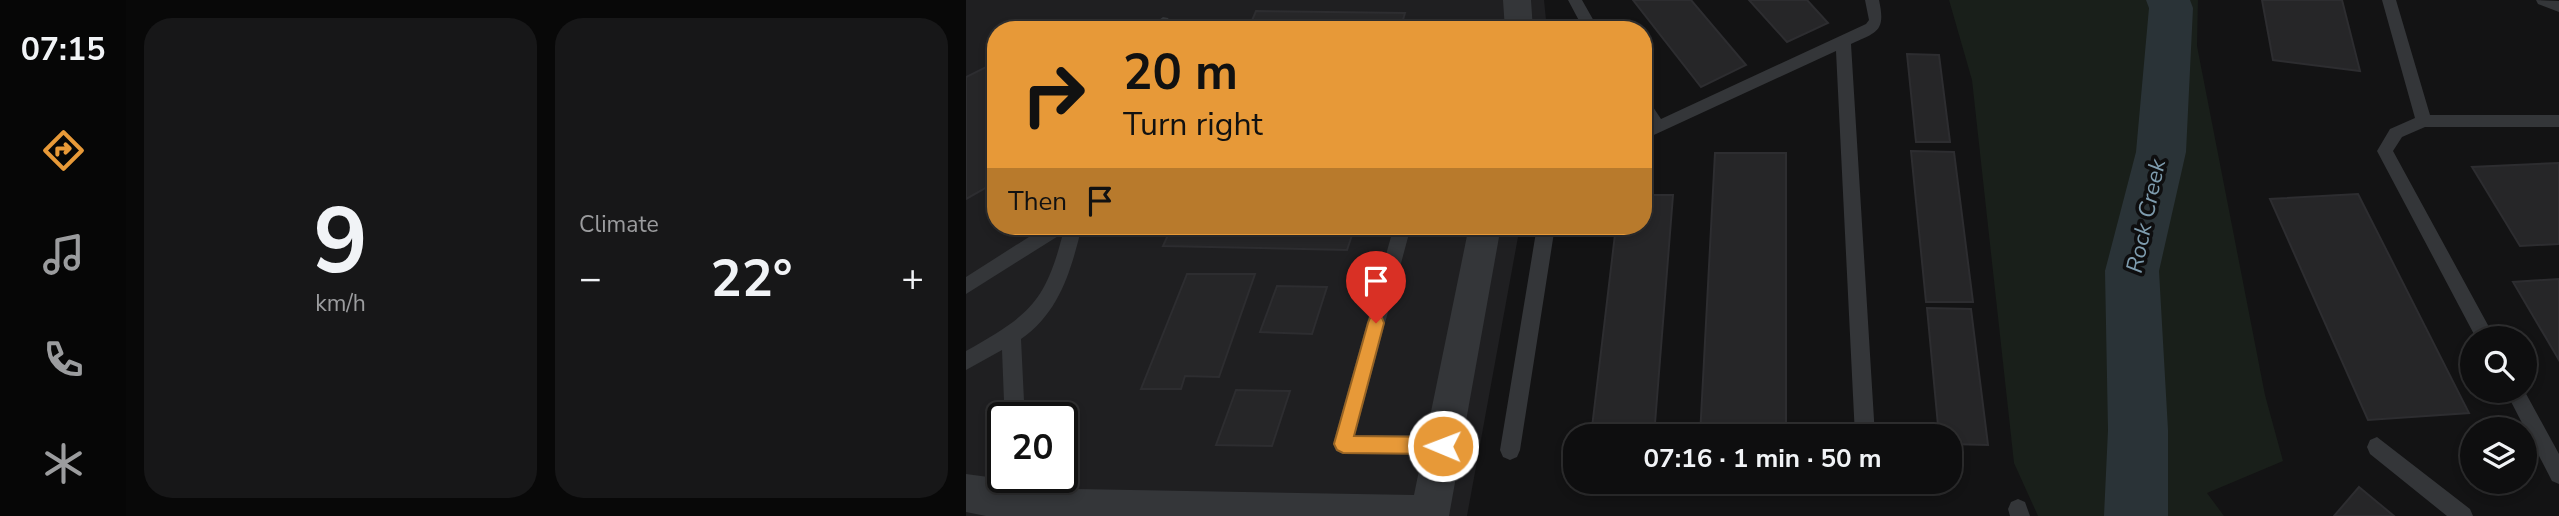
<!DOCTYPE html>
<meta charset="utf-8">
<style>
:root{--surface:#0e0e0f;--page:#171718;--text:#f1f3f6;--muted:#9b9c9e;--line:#2e2e2f;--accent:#e79938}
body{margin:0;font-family:"Nunito Sans",sans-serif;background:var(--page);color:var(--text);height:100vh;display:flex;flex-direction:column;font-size:26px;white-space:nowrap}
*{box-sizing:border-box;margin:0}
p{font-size:23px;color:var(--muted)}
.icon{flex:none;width:38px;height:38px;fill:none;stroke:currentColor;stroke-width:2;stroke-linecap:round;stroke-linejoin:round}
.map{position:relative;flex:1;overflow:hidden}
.details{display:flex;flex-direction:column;gap:18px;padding:18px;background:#080808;width:840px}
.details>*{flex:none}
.banner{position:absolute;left:21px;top:21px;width:665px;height:214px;border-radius:28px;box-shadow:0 4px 10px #0003,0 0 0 2px var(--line);background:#e79938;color:#111;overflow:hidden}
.fabs{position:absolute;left:1494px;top:326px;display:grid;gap:14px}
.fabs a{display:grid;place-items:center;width:77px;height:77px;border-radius:50%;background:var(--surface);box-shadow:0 4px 10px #0003,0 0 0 2px var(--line);font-size:35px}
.speed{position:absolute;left:21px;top:402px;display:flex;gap:14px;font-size:35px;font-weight:700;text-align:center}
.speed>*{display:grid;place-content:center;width:91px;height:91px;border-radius:50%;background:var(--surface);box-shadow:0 4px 10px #0003,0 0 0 2px var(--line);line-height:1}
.speed .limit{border:4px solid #111;border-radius:10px;background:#fff;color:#111}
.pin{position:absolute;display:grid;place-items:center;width:60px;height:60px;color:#fff;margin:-72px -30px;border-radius:50% 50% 50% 0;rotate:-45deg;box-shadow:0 0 7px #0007}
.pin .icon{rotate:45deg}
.me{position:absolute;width:77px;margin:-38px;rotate:271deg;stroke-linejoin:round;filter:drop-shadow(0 0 5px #0008)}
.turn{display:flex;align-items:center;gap:24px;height:147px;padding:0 21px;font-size:32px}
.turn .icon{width:91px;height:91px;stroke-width:2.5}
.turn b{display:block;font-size:49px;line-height:60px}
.then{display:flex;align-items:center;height:66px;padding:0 21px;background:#0003;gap:14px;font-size:26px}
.big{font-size:52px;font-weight:700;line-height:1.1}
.details .card{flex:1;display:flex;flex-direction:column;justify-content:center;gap:10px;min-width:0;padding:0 24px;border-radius:28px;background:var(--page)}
.details .dial{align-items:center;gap:0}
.dial b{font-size:91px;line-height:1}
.heat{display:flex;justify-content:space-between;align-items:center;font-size:38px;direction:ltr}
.details .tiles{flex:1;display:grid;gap:18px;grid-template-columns:repeat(2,1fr)}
.trip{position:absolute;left:597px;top:424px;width:399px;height:70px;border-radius:28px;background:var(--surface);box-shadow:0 4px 10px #0003,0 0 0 2px var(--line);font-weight:700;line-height:70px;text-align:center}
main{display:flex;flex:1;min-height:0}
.tab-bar{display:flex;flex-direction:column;width:126px;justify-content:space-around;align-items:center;background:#060606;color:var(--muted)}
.tab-bar .icon{width:49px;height:49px}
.tab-bar .active{color:var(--accent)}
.tab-bar b{font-size:32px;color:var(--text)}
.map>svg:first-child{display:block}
.built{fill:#1f1f21;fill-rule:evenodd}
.green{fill:#191f1a}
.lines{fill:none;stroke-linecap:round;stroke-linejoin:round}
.river{fill:#2a3337;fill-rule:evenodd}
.building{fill:#262628;stroke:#2d2d30;stroke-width:2}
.service{fill:#343639;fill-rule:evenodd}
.minor{fill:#343639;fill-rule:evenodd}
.route{fill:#e79938;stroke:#966324;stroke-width:2}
.labels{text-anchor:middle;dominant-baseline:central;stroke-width:7;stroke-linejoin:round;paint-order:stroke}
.water-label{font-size:23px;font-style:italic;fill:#7e9cae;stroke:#0e0e0f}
</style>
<main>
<nav class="tab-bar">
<b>07:15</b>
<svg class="icon active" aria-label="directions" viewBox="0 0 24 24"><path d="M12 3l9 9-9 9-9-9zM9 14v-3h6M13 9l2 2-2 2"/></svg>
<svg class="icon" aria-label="music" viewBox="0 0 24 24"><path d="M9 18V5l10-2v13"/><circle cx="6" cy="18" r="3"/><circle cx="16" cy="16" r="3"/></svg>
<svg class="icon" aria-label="phone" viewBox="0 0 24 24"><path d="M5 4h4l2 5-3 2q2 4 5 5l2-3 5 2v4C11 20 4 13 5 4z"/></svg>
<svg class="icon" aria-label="climate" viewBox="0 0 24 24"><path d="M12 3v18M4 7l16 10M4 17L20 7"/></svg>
</nav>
<section class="details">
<div class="tiles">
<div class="card dial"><b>9</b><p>km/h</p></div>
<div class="card"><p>Climate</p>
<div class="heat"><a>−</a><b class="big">22°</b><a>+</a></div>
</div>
</div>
</section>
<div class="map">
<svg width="1593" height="516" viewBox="0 0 1593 516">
<rect width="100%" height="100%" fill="#131314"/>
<!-- built -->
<path class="built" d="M0,0H578L581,30H30V226H554L501,516H0ZM37,418H96V478H37Z"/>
<!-- green -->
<path class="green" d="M983,0H1232L1231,46L1299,395L1317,461L1241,493L1258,516H1072L1048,463L1006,80Z"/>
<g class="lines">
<!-- river -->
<path class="river" d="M1180,0H1224L1227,8L1220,152L1193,271L1202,430V516H1138L1142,430L1139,271L1170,152L1183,8Z"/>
</g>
<!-- building -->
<path class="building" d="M667,0H725L780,65L735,87Z
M783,0H841L862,23L821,42Z
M1296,0H1376L1394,71L1307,60Z
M290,11L439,13L434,30H282Z
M941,54L973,55L984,142H950Z
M30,62V182L0,199V77Z
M945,151L988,152L1007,302H960Z
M749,153H820V436H734Z
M1593,163V244L1554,246L1506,167Z
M1392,194L1503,413L1402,420L1304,199Z
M677,195H707L688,436H625L650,226H677Z
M206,226H389L381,250L197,246Z
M221,274H289L253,377L219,376L215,389H175Z
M1593,279V360L1547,282Z
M311,286L361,287L346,334L294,332Z
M961,308L1005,309L1022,445L984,444V436H973Z
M270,390L324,391L306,446L250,445Z
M1393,487L1428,516H1368Z"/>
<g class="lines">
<!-- service -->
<path class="service" d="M602,0H616L633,30H618Z
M899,0H913C920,32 911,32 885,44L909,436H889L870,51L677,140V127L682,125L677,118V99L683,101L695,119L900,24L903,20Z
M1416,0H1430L1464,115H1593V127H1459L1436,137L1427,151L1529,338H1510L1411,151L1424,129L1449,118Z
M1570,0L1593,1V12L1572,4Z
M197,17L202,18L209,30H194L190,22Z
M80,226H116C105,270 94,312 55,339L58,401L54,418H37V424L34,418L38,401L36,350L0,370V351C61,316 79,305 97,233L0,294V277Z
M428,226H445L389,435H477L484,438L487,445L484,452L477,455L377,454L370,451L367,444Z
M571,226H589L554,450L551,457L544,460L537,457L534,450Z
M1539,390H1558L1593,454V484L1586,481Z
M1411,437L1504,509L1507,516H1481L1404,454L1401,447L1404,440Z
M1052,499L1059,502L1064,516H1044L1042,509L1045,502Z"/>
<!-- minor -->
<path class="minor" d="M537,0H565L567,30H539Z
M503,226H535L483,516H20L0,512V474L110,489L448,495Z"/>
</g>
<!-- route -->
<path class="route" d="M410,315L416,318L418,323L388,436L477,437L483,439L486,446L483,452L477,454L377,453L371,450L368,444L402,323L404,318Z"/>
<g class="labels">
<!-- water labels -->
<g class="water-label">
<text transform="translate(1180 216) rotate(-78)">Rock Creek</text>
</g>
</g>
</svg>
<div class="fabs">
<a><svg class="icon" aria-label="search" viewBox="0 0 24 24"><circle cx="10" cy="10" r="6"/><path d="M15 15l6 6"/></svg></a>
<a><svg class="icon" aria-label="layers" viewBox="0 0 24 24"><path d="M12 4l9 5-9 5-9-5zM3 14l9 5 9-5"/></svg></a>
</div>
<div class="speed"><div class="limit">20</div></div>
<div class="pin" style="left:410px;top:323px;background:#d93025"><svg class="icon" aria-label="arrive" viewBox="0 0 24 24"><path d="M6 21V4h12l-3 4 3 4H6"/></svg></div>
<svg class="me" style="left:477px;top:446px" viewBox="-20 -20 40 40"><circle r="17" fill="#e79938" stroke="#fff" stroke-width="3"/><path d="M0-11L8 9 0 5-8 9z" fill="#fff"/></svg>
<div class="trip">07:16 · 1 min · 50 m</div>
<div class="banner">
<div class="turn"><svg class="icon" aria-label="right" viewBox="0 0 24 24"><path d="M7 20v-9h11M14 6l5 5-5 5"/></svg><div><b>20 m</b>Turn right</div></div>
<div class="then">Then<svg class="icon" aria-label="arrive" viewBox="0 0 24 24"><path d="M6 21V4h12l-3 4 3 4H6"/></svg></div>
</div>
</div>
</main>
